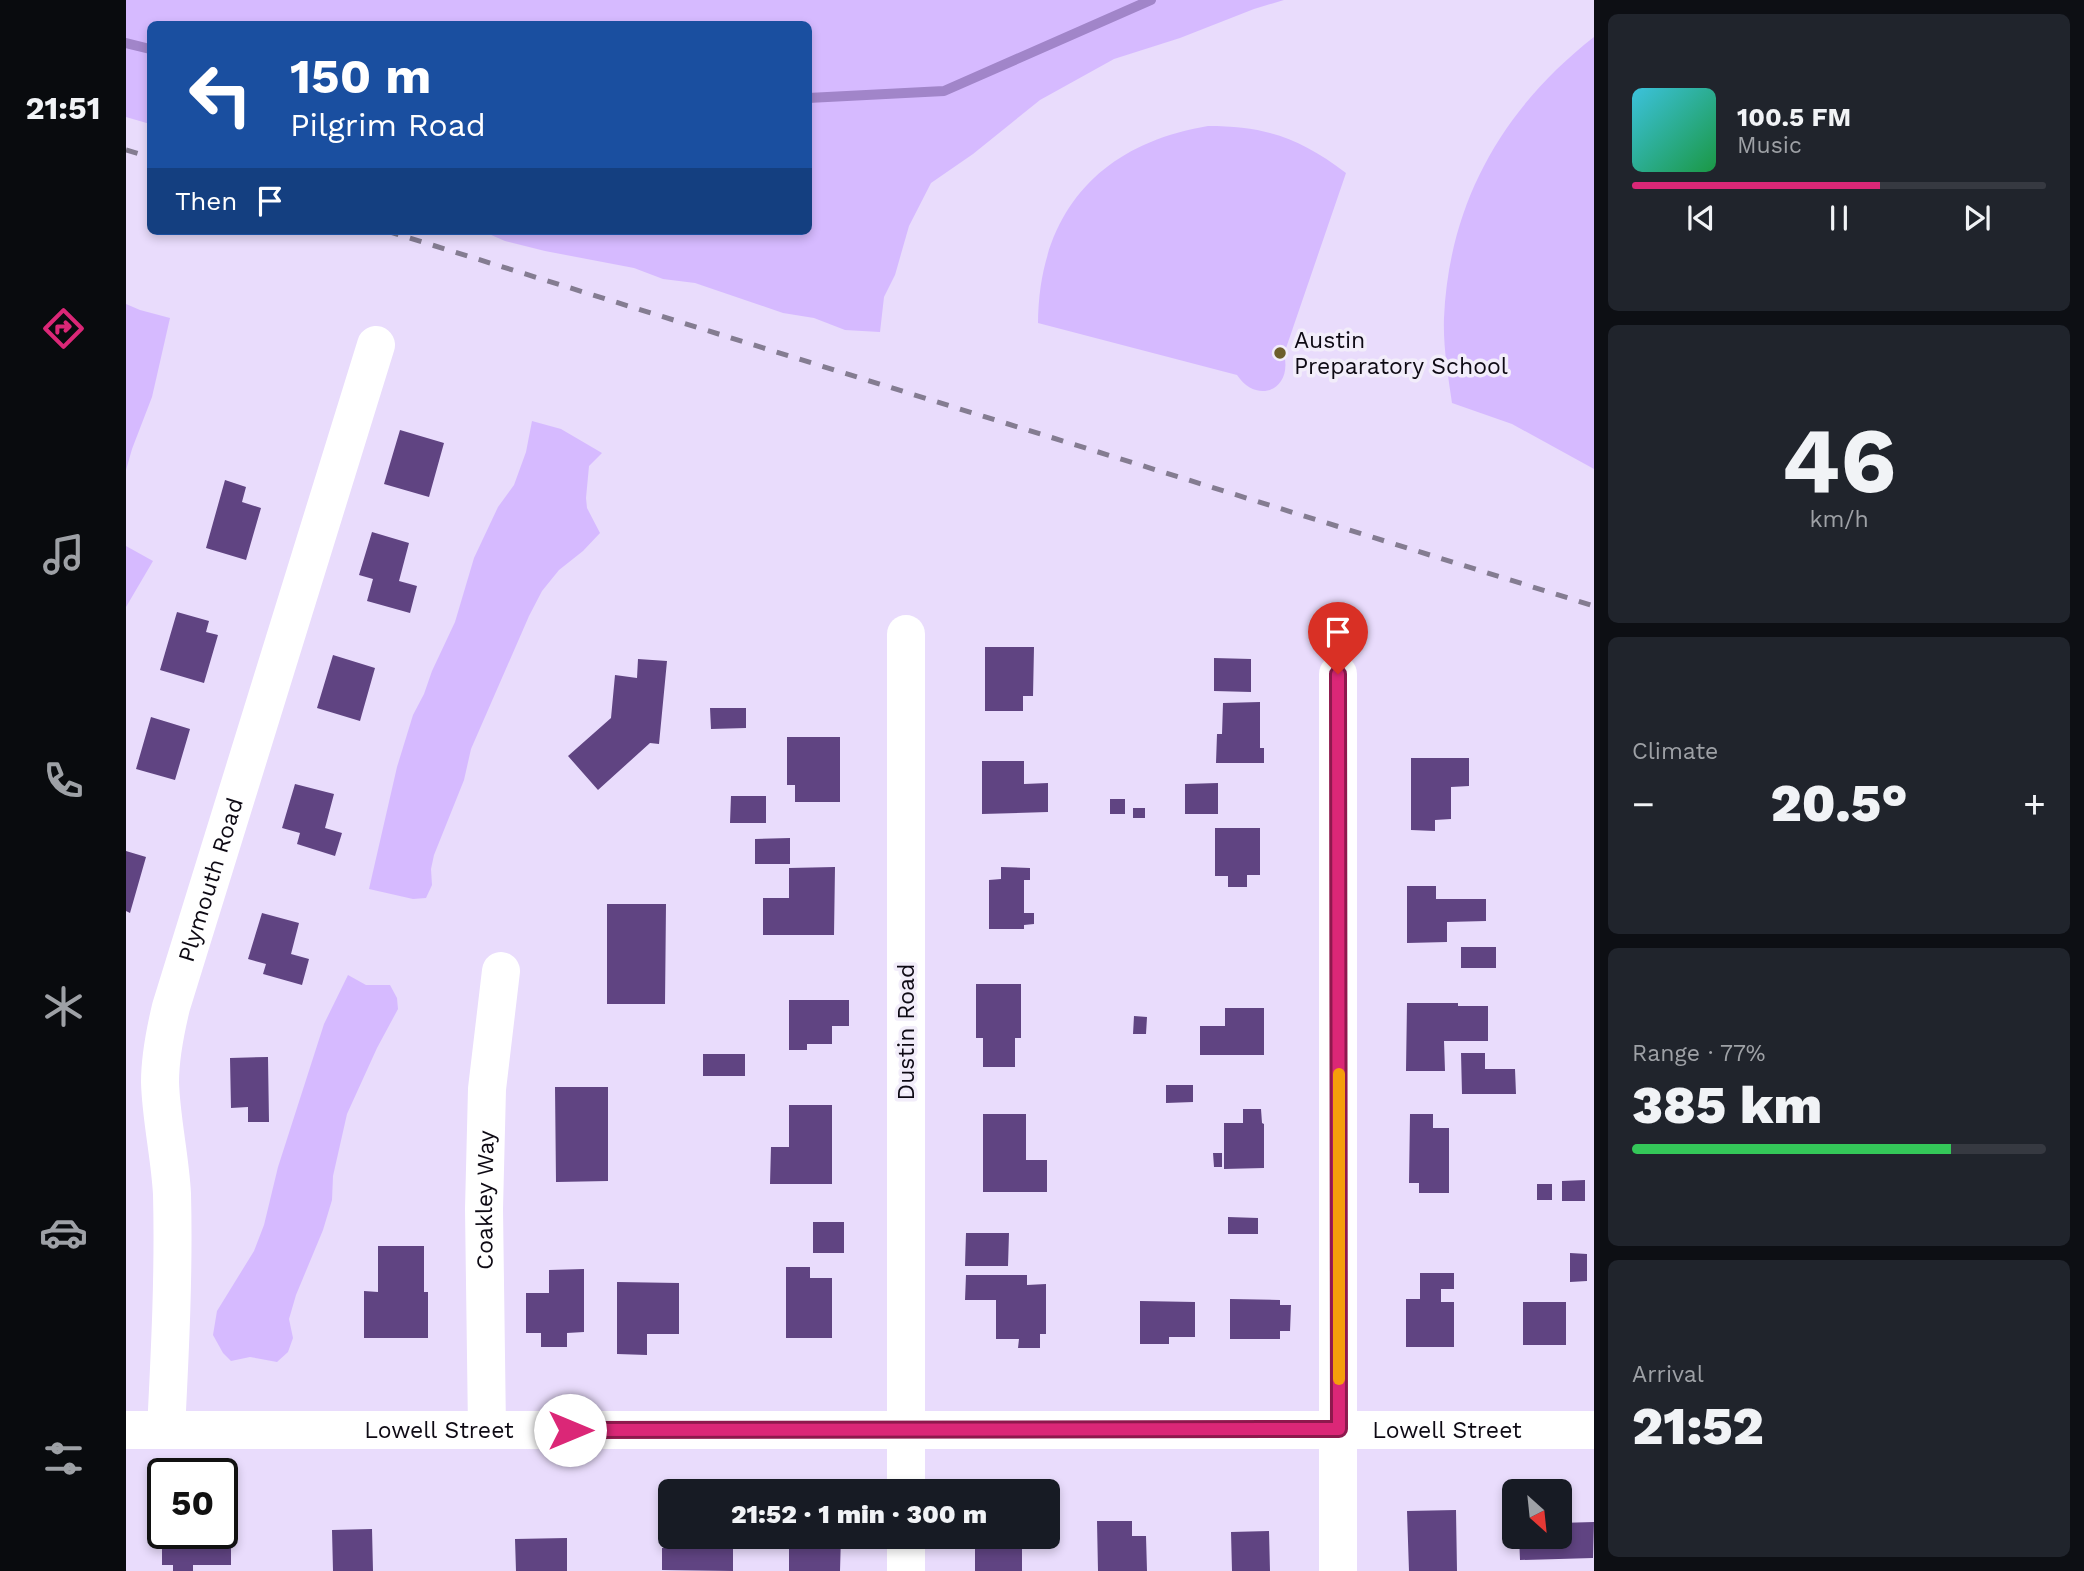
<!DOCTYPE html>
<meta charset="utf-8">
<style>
:root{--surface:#171b24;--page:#20242c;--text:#f1f3f6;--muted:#9ea1a6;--line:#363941;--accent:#db2777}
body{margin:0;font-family:"Work Sans",sans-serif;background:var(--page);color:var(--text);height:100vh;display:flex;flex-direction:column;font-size:26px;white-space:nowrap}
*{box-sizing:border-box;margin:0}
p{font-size:23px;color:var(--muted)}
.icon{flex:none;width:38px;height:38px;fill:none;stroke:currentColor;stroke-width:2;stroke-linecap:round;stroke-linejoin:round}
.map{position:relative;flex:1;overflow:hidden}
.sheet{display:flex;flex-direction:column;gap:14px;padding:14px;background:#0d0f14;width:490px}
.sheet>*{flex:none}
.top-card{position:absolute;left:21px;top:21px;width:665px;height:214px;border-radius:10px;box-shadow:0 4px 10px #0003;background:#1a4fa0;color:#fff;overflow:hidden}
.needle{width:46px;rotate:153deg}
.tools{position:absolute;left:1376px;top:1479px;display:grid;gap:14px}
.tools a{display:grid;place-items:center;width:70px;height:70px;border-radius:10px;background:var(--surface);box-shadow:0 4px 10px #0003;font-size:35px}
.speed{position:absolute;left:21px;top:1458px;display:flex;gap:14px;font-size:35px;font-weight:700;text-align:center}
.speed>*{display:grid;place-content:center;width:91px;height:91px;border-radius:50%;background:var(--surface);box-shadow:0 4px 10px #0003;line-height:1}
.speed .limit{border:4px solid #111;border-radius:10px;background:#fff;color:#111}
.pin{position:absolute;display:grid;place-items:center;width:60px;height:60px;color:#fff;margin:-72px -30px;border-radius:50% 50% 50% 0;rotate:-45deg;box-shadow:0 0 7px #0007}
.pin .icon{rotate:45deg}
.me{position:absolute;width:77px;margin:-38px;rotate:90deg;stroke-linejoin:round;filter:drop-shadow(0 0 5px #0008)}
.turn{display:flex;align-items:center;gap:24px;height:147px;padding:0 28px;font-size:32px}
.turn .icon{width:91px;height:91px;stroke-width:2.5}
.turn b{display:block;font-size:49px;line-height:60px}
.then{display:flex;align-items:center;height:66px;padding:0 28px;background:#0003;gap:14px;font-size:26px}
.big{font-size:52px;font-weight:800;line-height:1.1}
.sheet .tile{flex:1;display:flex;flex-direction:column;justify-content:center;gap:10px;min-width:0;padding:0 24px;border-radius:10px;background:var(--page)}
.sheet .dial{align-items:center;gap:0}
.dial b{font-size:91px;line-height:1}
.song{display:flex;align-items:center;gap:21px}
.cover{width:84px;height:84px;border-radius:10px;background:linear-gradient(135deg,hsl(190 70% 55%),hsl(140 70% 35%))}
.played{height:7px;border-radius:4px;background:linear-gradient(90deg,var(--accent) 60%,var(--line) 60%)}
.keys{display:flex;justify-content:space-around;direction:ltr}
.heat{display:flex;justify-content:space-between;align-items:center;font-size:38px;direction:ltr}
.charge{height:10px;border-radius:5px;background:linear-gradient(90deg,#34c759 77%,var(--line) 0)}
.trip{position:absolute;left:532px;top:1479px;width:402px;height:70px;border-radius:10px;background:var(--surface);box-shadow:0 4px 10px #0003;font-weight:800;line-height:70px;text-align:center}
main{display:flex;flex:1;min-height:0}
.tab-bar{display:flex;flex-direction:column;width:126px;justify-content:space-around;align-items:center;background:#090b0e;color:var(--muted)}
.tab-bar .icon{width:49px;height:49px}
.tab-bar .on{color:var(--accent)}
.tab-bar b{font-size:32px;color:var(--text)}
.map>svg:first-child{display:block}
.green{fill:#d6baff}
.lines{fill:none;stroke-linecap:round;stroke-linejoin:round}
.stream{stroke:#a185c9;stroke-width:10}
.building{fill:#604482}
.minor{stroke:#fff;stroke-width:38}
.major{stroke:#fff;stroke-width:38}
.rail{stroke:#847c91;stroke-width:5;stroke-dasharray:12 12;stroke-linecap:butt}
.route-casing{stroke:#8e194d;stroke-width:18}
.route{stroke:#db2777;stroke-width:12}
.slow{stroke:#f59e0b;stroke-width:12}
.poi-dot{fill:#6d5e2b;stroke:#f2edfa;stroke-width:2.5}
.labels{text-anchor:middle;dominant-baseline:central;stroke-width:7;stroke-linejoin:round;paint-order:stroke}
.poi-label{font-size:23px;fill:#0e0a14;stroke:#f2edfa;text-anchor:start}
.street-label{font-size:23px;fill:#0e0a14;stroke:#f2edfa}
</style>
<main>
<nav class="tab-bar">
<b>21:51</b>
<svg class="icon on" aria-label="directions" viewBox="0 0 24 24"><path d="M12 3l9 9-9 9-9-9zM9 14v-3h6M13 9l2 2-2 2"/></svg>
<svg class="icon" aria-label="music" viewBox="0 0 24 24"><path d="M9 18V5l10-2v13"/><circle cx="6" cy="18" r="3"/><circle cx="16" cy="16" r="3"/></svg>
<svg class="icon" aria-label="phone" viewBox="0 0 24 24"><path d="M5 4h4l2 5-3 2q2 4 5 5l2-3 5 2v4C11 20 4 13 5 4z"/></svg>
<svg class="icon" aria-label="climate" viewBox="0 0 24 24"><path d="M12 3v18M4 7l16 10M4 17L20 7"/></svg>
<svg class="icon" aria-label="car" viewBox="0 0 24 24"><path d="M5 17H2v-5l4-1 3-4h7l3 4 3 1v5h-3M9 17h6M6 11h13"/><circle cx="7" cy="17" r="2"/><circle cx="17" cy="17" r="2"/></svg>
<svg class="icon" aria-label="filters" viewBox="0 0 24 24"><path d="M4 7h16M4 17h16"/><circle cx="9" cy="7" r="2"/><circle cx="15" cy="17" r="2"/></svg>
</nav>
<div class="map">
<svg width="1468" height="1571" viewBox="0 0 1468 1571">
<rect width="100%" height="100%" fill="#e9dcfc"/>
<!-- green -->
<path class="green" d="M0,0H1158L1128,9L1054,38L988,59L914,100L847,154L805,183L783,226L769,275L758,297L754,332L719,330L688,318L657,313L569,283L537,279L508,268L419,251L379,241L356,231H682V24H24V124L0,117Z
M1468,37V469L1386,424L1326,403C1322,375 1317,347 1318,318C1323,202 1377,108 1468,37Z
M1082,126C1139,126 1174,138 1220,173L1158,354C1167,390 1131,405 1111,375L912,323C913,212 974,144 1082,126Z
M0,304L14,310L44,318L26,397L6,449L0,470Z
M406,421L435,429L476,453L463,466L460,498L461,508L474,533L457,551L433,570L416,591L403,616L345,749L338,780L308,855L305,869L306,885L300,898L287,899L243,889L271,767L287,715L298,694L306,671L329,622L348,558L372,507L388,485L400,452Z
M0,546L27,561L0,607Z
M222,975L240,985H264L271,998L272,1009L251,1048L221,1114L207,1176L206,1200L197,1230L170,1295L163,1319L167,1338L162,1352L151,1362L124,1357L105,1361L97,1353L87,1335L91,1311L128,1251L138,1225L152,1167L198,1024Z"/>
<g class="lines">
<!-- stream -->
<path class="stream" d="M0,43L24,49
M682,98L818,91L1025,0"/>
</g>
<!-- building -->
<path class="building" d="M274,430L318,443L303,497L258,484Z
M99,480L120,487L116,502L135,508L120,560L80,548Z
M246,532L283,543L273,581L291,586L284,613L241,601L247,579L233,575Z
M51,612L83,621L80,632L92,635L78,683L34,670Z
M859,647H908L907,696H897V711H859Z
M207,655L249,668L234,721L191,708Z
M1088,658L1125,659V692L1088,691Z
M512,659L541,661L533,744L524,743L472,790L442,756L485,718L489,675L511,678Z
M1134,702V748H1138V763H1090L1091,734H1096L1097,703Z
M584,708H620V728L585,729Z
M25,717L64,729L49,780L10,769Z
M661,737H714V802H669V785H661Z
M1285,758H1343V786L1325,787V819L1309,820V831L1285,830Z
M856,761H898V784L922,783V812L856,814Z
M1092,783V814H1059V784Z
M169,784L208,794L199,828L216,833L209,856L171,844L174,833L156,828Z
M605,796H640V823H604Z
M984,799H999V814H984Z
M1007,808H1019V818H1007Z
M1089,828H1134V875H1121V887H1102V876H1089Z
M664,838V864H629V839Z
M0,851L20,857L4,913L0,911Z
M709,867L708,935H637V898H663V868Z
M875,867L904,868V880H898V913H908V924L898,925V929H863V880L875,879Z
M1281,886H1310V899H1360V921L1321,922V942L1281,943Z
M481,904H540L539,1004H481Z
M136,913L173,923L165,954L183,959L176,985L137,974L140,964L122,959Z
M1335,947H1370V968H1335Z
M850,984H895V1038H889V1067H857V1038H850Z
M663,1000H723V1026H706V1044H681V1050H663Z
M1281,1003H1332V1006H1362V1041H1318L1319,1071H1280Z
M1099,1008H1138V1055H1074V1026H1099Z
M1008,1016L1021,1017L1020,1034H1007Z
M1335,1053H1359V1069H1389L1390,1094H1336Z
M577,1054H619V1076H577Z
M142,1057L143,1122H122V1107L105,1108L104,1058Z
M1040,1085H1067V1102L1040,1103Z
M429,1087H482V1181L430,1182Z
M663,1105H706V1184H644L645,1147H663Z
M1117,1109H1135L1136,1123L1138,1124V1168L1098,1169V1123H1117Z
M857,1114H900V1160H921V1192H857Z
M1284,1114H1307V1128H1323V1193H1293V1183H1283Z
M1087,1153H1096V1167H1088Z
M1459,1180V1201H1436V1181Z
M1411,1184H1426V1200H1411Z
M1102,1217L1132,1218V1234H1102Z
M687,1222H718V1253H687Z
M840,1233H883L882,1266H839Z
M252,1246H298V1292H302V1338H238V1291L252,1292Z
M1444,1253L1461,1254V1281L1444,1282Z
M660,1267H684V1278H706V1338H660Z
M458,1269V1332L441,1333V1347H415V1333H400V1293H423V1270Z
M1294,1273H1328V1289H1315V1302H1328V1347H1280V1299H1294Z
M840,1275H901V1285L920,1284V1334H914V1348H892L893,1339H870V1300H839Z
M491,1282L553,1283V1334H521V1355L491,1354Z
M1104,1299L1154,1300V1305H1165L1164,1331H1154V1339H1104Z
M1014,1301L1069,1302V1337H1043V1344H1014Z
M1397,1302H1440V1345H1397Z
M1330,1510L1331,1571H1283L1281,1511Z
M971,1521H1006V1536H1020L1021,1571H972Z
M96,1522H105V1565H67V1571H47V1565H36V1533H96Z
M1468,1522L1467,1558L1394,1560L1393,1536H1433V1523Z
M246,1529L247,1571H207L206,1530Z
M1143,1531L1144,1571H1106L1105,1532Z
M663,1536H715L714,1571H663Z
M849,1536H896V1571H849Z
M441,1538V1571H390L389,1539Z
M552,1539H607V1571L536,1570V1548H552Z"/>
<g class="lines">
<!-- minor -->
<g class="minor">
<path id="s1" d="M361,1429L358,1209L361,1089L375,971"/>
<path id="s2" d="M40,1430C44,1352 48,1272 46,1194C44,1156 35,1119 34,1082C34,1056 39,1032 45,1007L250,345"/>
<path d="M780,1491V634"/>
<path d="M780,1536V1571"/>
<path d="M1212,1571V674"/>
</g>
<!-- major -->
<path class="major" id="s3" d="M0,1430H1468"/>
<!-- rail -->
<path class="rail" d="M0,150L24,157
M261,231L1468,606"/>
</g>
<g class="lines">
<!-- route casing -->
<g class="route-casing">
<path id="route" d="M444,1430L1213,1429L1212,674"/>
</g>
<!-- route -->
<use href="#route" class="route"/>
<!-- slow -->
<path class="slow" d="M1213,1074V1379"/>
</g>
<!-- markers -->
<circle class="poi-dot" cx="1154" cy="353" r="7"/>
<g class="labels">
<!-- poi labels -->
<g class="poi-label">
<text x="1168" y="340">Austin<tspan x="1168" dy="26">Preparatory School</tspan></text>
</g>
<!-- street labels -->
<g class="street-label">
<text stroke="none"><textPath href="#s2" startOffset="558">Plymouth Road</textPath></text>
<text transform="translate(780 1032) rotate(-90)">Dustin Road</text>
<text stroke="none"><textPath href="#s1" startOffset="229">Coakley Way</textPath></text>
<text stroke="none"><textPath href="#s3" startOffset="1321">Lowell Street</textPath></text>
<text stroke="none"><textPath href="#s3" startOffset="313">Lowell Street</textPath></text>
</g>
</g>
</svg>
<div class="tools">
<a><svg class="needle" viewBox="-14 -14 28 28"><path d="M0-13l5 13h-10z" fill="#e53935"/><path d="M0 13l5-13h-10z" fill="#9ea1a6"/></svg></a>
</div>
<div class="speed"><div class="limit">50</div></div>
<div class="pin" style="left:1212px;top:674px;background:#d93025"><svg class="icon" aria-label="arrive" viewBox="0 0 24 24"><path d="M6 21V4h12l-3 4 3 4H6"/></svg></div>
<svg class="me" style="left:444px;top:1430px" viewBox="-20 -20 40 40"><circle r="19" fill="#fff"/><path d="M0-13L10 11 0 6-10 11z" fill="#db2777"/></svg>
<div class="trip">21:52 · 1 min · 300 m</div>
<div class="top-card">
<div class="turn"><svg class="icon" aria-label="left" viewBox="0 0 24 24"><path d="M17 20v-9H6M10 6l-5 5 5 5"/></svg><div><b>150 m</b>Pilgrim Road</div></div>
<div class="then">Then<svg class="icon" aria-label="arrive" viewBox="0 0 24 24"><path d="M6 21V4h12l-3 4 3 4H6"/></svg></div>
</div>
</div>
<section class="sheet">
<div class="tile">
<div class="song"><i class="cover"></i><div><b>100.5 FM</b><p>Music</p></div></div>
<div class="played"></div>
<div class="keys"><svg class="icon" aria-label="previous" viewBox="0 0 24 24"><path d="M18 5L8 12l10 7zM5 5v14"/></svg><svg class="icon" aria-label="pause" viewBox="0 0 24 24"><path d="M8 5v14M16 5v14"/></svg><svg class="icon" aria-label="next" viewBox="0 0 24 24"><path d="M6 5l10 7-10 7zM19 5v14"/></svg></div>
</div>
<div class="tile dial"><b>46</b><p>km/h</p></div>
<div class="tile"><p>Climate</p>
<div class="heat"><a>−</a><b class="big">20.5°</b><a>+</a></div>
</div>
<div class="tile"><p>Range · 77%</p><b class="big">385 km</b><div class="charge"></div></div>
<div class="tile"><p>Arrival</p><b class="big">21:52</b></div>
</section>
</main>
